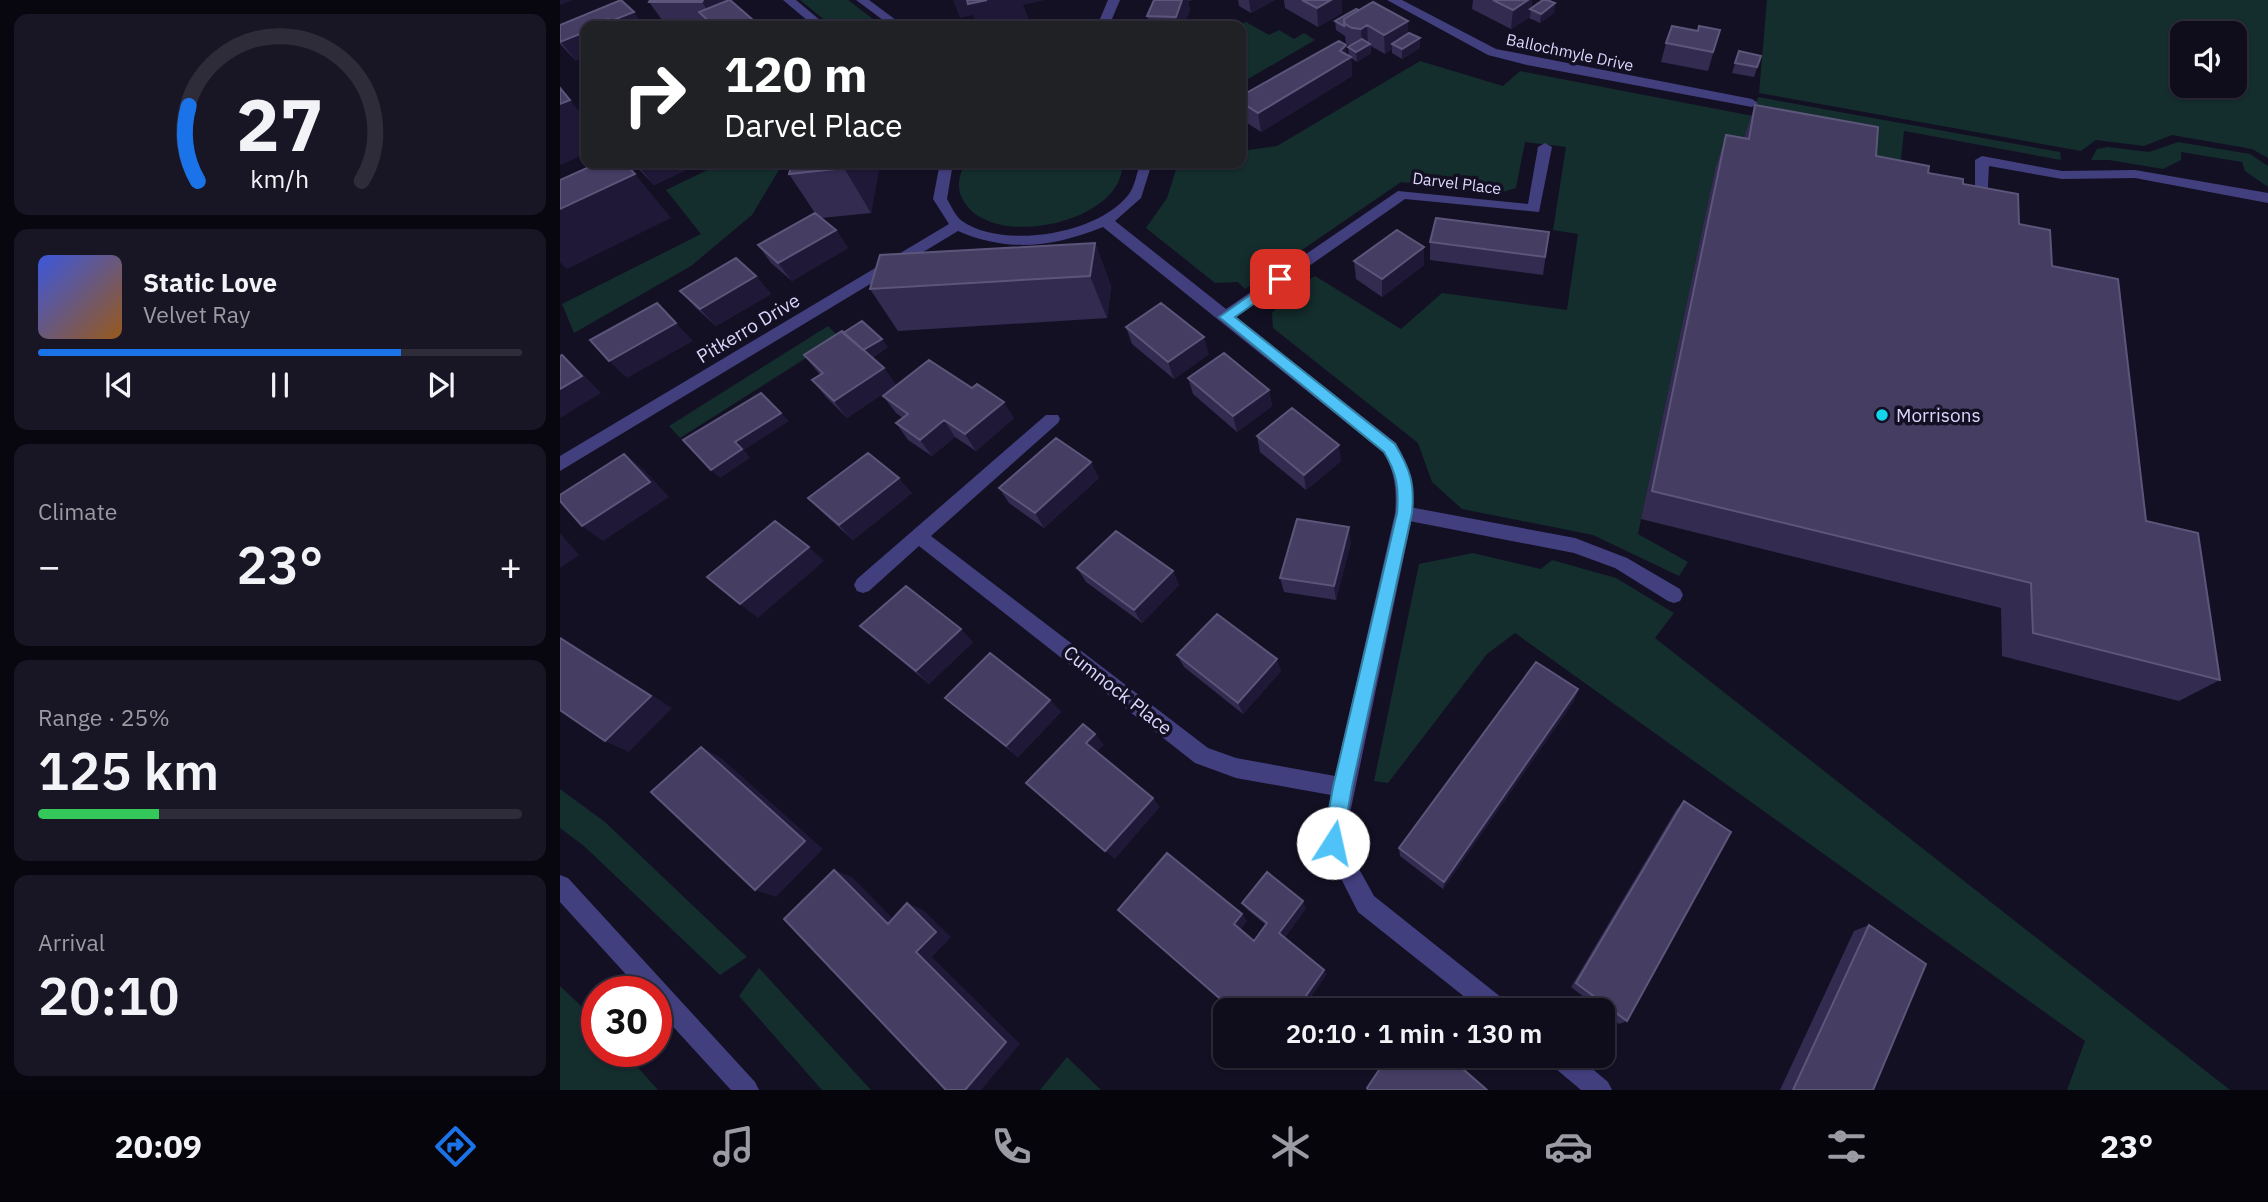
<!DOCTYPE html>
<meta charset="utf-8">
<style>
:root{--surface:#0f0c1b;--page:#181524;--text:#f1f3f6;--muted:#9b9ba3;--line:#2f2c3a;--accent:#1a73e8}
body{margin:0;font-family:"IBM Plex Sans",sans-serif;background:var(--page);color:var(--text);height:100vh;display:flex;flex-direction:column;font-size:26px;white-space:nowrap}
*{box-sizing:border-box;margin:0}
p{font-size:23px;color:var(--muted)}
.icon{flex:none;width:38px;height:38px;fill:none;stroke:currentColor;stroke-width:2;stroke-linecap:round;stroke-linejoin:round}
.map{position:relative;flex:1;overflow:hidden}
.sheet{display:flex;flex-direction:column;gap:14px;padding:14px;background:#08070f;width:560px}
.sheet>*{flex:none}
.top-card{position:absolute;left:21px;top:21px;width:665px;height:147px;border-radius:14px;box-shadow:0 2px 5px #0004,0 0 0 2px var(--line);background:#202124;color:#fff;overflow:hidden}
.controls{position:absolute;left:1610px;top:21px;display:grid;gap:14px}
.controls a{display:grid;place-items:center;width:77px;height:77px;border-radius:14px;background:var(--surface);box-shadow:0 2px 5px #0004,0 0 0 2px var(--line);font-size:35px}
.speed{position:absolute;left:21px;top:976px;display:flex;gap:14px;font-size:35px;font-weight:700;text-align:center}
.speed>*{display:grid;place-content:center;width:91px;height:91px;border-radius:50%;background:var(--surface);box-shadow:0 2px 5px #0004,0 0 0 2px var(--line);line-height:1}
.speed .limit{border:10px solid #d22;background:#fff;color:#111}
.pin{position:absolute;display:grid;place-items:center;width:60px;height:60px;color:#fff;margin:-30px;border-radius:14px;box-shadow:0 4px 10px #0006}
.me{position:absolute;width:77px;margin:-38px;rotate:10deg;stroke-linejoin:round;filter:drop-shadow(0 0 5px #0008)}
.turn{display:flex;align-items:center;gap:24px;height:147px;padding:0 28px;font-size:32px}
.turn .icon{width:91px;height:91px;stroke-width:2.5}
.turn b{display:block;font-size:49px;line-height:60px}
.big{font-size:52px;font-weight:600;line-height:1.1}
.sheet .tile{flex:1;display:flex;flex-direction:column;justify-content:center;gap:10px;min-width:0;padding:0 24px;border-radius:14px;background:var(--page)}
.sheet .dial{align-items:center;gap:0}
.dial svg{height:182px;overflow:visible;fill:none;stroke:var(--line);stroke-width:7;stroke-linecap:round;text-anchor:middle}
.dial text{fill:var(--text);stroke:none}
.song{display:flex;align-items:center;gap:21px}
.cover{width:84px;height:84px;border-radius:10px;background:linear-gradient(135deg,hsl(230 70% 55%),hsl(30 70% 35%))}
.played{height:7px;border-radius:4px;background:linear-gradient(90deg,var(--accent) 75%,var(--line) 75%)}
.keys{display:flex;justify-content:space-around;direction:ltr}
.heat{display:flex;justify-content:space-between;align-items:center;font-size:38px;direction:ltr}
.charge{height:10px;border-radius:5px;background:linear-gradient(90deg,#34c759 25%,var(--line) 0)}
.trip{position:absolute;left:653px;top:998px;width:402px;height:70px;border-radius:14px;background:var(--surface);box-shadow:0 2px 5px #0004,0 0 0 2px var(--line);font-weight:600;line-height:70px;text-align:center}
.dock{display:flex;height:112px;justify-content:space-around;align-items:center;background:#06050b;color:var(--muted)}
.dock .icon{width:49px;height:49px}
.dock .active{color:var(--accent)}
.dock b{font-size:32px;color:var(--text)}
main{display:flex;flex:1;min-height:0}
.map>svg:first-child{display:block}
.green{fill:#142d2d;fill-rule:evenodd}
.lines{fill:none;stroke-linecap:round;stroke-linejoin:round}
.service{fill:#423f7f;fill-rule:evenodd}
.minor{fill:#423f7f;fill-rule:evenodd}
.tertiary{fill:#423f7f;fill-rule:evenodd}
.wall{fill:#332b50}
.shaded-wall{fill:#1f1837}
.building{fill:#453d62;stroke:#5c567a;stroke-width:2}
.route{fill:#4fc3f7;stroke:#337fa1;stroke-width:2}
.poi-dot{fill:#13d5ec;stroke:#141024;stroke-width:2.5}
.labels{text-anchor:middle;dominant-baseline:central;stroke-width:7;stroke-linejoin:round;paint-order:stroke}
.far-street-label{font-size:16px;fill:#dbd7fc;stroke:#141024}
.street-label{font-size:19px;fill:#dbd7fc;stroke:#141024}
.poi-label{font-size:19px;fill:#dbd7fc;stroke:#141024;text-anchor:start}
</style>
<main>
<section class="sheet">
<div class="tile dial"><svg viewBox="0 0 100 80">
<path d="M14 69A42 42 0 1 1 86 69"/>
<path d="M14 69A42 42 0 0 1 10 36" stroke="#1a73e8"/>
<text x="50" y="56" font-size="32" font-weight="700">27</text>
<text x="50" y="72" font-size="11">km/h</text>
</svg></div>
<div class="tile">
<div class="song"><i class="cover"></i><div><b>Static Love</b><p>Velvet Ray</p></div></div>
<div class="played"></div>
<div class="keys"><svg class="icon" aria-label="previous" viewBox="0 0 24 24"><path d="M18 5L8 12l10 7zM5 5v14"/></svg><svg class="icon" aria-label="pause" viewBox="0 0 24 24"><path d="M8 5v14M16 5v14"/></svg><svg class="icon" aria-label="next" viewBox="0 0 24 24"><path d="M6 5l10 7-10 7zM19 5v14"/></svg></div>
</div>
<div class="tile"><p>Climate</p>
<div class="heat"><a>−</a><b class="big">23°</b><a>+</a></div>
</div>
<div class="tile"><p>Range · 25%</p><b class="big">125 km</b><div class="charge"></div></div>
<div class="tile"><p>Arrival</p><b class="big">20:10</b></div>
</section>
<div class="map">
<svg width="1708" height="1090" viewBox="0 0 1708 1090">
<rect width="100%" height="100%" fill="#141024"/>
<!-- green -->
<path class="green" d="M240,0H288L322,26H272Z
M1207,0H1708V158L1692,149L1612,135L1584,146L1536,140L1521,151L1199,93ZM1622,33H1675V86H1622Z
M686,22L709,35L719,30L734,39L744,33L755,40L681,83V26H678Z
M860,61L943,86L960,71L1193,116L1198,97L1500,152L1501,160L1344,131L1340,168L1155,169L1078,534L1128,562L1119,576L1033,535L902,509L872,482L858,443L713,328L712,313L726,296L755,276L841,329L882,293L1007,310L1018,234L993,230L1006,147L965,142L956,188L939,193L841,182L685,289L678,282L655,283L586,228L607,198L618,163H681V151L717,146Z
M1618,142L1690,154L1708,166V187L1685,171L1682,162L1621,152V160L1603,169L1549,160H1531L1537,149L1548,147L1589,152Z
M162,163H223L192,215L131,266L14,333L2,304L141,234L106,190Z
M407,163H562C566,224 420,255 400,193C397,183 400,171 407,163Z
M268,326L279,337L120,438L109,426Z
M913,553L981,569L992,560L1056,578L1114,613L1095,638L1670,1090H1507L1525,1041L955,633L927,654L828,783L814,781L859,564Z
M0,789L45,822L187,957L160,975L24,846L0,828Z
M199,968L311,1090H262L179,996Z
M0,986L37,1021V1052H64L98,1090H0Z
M507,1057L541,1090H480Z"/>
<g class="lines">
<!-- service -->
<path class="service" d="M1422,156L1502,171L1575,170L1708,193V203L1575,178L1502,179L1429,166L1427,202L1406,200V194L1415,193V160Z
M844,506L1015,538L1067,558L1120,589L1123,595L1120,601L1114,603L1108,601L1055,568L1014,553L844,520L838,518L835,513L838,508Z"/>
<!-- minor -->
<path class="minor" d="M223,0H236L267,26H254Z
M296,0H309L344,26H331Z
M548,0H560L549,26H537Z
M827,0H842L936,49L1192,99L1198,103L1192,107L967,65L928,55Z
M985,143L992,147L979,212L845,199L676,317L836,443C849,466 855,487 853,513L784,842L814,896L947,1002L950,1010H921L798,912L763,843L771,795L676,778L635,763L359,546L309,591L303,593L297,591L294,585L297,579L486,415H498L500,419L498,423L371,536L648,748L676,758L775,776L835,513C837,491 835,472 824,453L543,227C493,247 449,253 398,231L0,471V456L389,224L373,199L380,163H393L387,199C391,206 396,217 402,221C444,250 539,234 569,194C575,186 577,172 580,163H592L581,198L555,221L666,309L838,191L968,204L978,147Z
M986,1055H1016L1048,1082L1052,1090H1021L989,1063Z"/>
<!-- tertiary -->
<path class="tertiary" d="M0,875L8,878L195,1082L199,1090H171L96,1008V992H82L0,902Z"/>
</g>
<!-- wall -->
<path class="wall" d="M61,0L82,24L90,26H26L16,61L0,44V25Z
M163,0L197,26H148L144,20H102L89,2Z
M594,0H632L628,1L630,10L623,26H582L589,24L587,16Z
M678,0H715L691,13L679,6Z
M724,0H782V13L758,27L725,8Z
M913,0H972L971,8L995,3L994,13L980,23L969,18L970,17L951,29L912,9Z
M796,9L860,38V48L842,59L832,53V49L825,54L811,46V53L797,62L791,58L792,76L701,132L681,119V96L786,55L789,56L788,47L790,46L786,43L785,36L776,30L775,21Z
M1160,30L1148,71L1101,62L1106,43L1138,31Z
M1179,51L1201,56L1194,77L1172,73Z
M1195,105L1316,156L1403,184L1459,224L1492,266L1586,521L1660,680L1619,701L1442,656L1441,608L1081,519L1155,169L1166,135L1184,138Z
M73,163H123L128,169L94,185Z
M232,163H315L319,169L311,213L261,218L276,230L288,248L232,281L211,263L198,245L255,213L229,174Z
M989,232L983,275L870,260V242Z
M535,243L551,286L547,318L338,331L310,289Z
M864,247V265L822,297L796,279L794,261Z
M196,276L211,294L156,326L136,308L120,291Z
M566,327L649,354L614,379L572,344Z
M283,333L328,347L312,358L324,368L336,385L287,418L266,397L252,380L260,375L244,355Z
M628,378L709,390L712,406L677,432L633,394Z
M323,396L454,418L416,451L395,437L372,456L348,440L336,423L343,418L336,413Z
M697,436L781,461L746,490L700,452Z
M539,478L484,528L449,503L439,488Z
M352,493L293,540L263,513L248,498Z
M791,542L776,600L724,592L720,578Z
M517,568L613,571L619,585L582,623L526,582Z
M300,626L413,642L369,684Z
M617,655L721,671L683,714L624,667Z
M1018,689L1014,701L883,889L840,856L839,848Z
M385,698L490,700L501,712L458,757Z
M1124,801L1067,1021L1059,1024L1043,1011V1010H1041L1011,987L1116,810Z
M682,903L746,908L725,937L767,974L673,1010L682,914L687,921L680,929L694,941L706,925L688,910Z
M1309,925L1313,1090H1220L1294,931Z"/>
<!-- shaded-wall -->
<path class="shaded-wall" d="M0,0H13L0,5Z
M143,0H163L165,3L154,20L142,2Z
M393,0H485L463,5L469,20L442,26H417L413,15L400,18Z
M622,0H628L630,10L623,26H618L616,17Z
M689,0H715L691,13Z
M771,0H782V13L758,27L757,8Z
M968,0H972L970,17L951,29L953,10Z
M995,3L994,13L980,23L981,14Z
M74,12L84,26H54L51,21Z
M48,19L54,26H29Z
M193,20L197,26H179Z
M848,21V40L832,44V49L825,54L824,35Z
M807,25L808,44L802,47L801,29Z
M26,27V57L16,61L1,42Z
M860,38V48L842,59V49Z
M810,44L811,53L797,62L796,52Z
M786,45L787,60L791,57L792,76L701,132L698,113L780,51Z
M10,100L26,119V154L0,165V104Z
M87,163H123L128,169L94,185L79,167Z
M285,163H315L319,169L311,213L284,168Z
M75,174L111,218L7,269L0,262V209Z
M276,230L288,248L232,281L218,263Z
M535,243L551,286L547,318L530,276Z
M864,247V265L822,297V279Z
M196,276L211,294L156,326L140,309Z
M116,323L133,341L67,378L49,361Z
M644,337L649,354L614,379L608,362Z
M322,339L328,347L308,360L301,352Z
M2,355L21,372L41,393L0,418V389Z
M324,368L336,385L287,418L274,401Z
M709,390L712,406L677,432L673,416Z
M444,402L454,418L416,451L405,434Z
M221,413L229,421L184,450L190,458L160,478L151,470L175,442Z
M384,420L395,437L372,456L360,440Z
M779,445L781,461L746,490L744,475Z
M64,454L84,470L109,497L43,541L22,526Z
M531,462L539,478L484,528L475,513Z
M339,478L352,493L293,540L279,525Z
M789,527L791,542L776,600L774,586Z
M0,533L19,555L0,568Z
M249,547L264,561L198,618L180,604Z
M613,571L619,585L582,623L574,610Z
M401,629L413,642L369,684L356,671Z
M0,636L112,708L69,752L45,741Z
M717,659L721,671L683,714L678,703Z
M1018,689L1014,701L883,889L884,882Z
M490,700L501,712L458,757L446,746Z
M535,734L544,745L535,753L526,743Z
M141,747L161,758L263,849L216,897L195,890Z
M593,798L600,807L555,859L545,851Z
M274,870L292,877L344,930L328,924Z
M743,901L746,908L724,938L719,933Z
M347,903L363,910L391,937L372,957L460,1044L421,1090H405L356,952Z
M682,914L687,921L680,930L674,924Z
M764,970L767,974L742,1010H736Z"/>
<!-- building -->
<path class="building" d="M61,0L74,12L51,21L48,19L29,26H26V27L22,29L25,32L0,42V25Z
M90,0H143L142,2H89Z
M169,0H170L193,20L179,26H154L139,12Z
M407,0H427L408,4Z
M594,0H622L616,17L587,16Z
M742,0H771L757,8Z
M933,0H968L953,10Z
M983,0H987L995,3L981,14L970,9Z
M813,2L848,21L824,35L807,25L801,29L792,28L785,24L784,19Z
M796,9L799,10L784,19V26L775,21Z
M88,23L89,26H76Z
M583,24L612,25L582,26Z
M1112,26L1138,31L1139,26L1160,30L1153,52L1106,43Z
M849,33L860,38L842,49L832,44Z
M802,39L810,44L796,52L788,47Z
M779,41L786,45L780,51L791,57L698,113L681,102V96Z
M1179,51L1201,56L1197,67L1175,63Z
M0,88L10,100L0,104Z
M1195,105L1318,127L1316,156L1369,166L1368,173L1403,179V184L1458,194L1459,224L1490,230L1492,266L1558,279L1586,521L1638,533L1660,680L1473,633L1471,583L1092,491L1166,135L1189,139Z
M35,163H64L75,174L0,209V180L36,164Z
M75,163H87L79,167Z
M232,163H285L284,168L229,174Z
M255,213L276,230L218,263L198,245Z
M876,218L989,232L985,257L870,242Z
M837,230L864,247L822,279L794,261Z
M535,243L530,276L310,289L320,255Z
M176,258L196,276L140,309L120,291Z
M97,303L116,323L49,361L30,340Z
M601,303L644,337L608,362L566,327Z
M302,321L322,339L303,350L283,333Z
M282,331L324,368L274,401L252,380L263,373L244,355Z
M664,353L709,390L673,416L628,378Z
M2,355L22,376L0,389V356Z
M369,360L412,388L417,384L444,402L405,434L384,420L360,440L336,423L348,414L323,396Z
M201,393L221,413L175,442L182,449L151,470L123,440Z
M732,408L779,445L744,475L697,436Z
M496,438L531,462L475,513L439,488Z
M308,453L339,478L279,525L248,498Z
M64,454L90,482L22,526L0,501V495Z
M737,519L789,527L774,586L720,578Z
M215,521L249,547L180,604L147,577Z
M556,531L613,571L574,610L517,568Z
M346,586L401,629L356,671L300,626Z
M657,614L717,659L678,703L617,655Z
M0,638L91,696L45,741L0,710Z
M430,653L490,700L446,746L385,698Z
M976,662L1018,689L884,882L839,848Z
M523,724L535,734L526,743L593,798L545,851L466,783Z
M141,747L245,841L195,890L91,792Z
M1124,801L1171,832L1067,1021L1016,983Z
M607,853L682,914L674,924L694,941L707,923L682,903L707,872L743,901L719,933L764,970L736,1010H673L558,910Z
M274,870L328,924L347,903L376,932L356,952L446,1042L405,1090H386L224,919Z
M1309,925L1366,964L1313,1090H1233Z
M829,1055H887L927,1090H808L807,1088Z"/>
<!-- route -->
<path class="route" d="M720,274L727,279L725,282L675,317L835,444C850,469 855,483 852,513L792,787L782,843L780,850L773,853L766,850L763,843L773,787L837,513C839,489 837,473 824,452L659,317Z"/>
<!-- markers -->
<circle class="poi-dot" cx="1322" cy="415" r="7"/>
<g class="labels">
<!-- far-street labels -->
<g class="far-street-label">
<text transform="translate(1010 52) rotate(12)">Ballochmyle Drive</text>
<text transform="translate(897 183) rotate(7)">Darvel Place</text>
</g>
<!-- street labels -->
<g class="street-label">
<text transform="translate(188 328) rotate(-31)">Pitkerro Drive</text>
<text transform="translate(558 690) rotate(38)">Cumnock Place</text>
</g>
<!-- poi labels -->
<g class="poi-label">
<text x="1336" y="415">Morrisons</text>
</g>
</g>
</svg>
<div class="controls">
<a><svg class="icon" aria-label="sound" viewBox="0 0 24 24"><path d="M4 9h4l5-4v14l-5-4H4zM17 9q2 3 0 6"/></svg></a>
</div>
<div class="speed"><div class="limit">30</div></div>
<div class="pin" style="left:720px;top:279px;background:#d93025"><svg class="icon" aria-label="arrive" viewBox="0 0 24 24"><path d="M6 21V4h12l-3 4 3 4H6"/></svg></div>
<svg class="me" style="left:773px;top:843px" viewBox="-20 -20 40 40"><circle r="19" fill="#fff"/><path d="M0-13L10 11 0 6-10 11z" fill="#4fc3f7"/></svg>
<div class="trip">20:10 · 1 min · 130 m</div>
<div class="top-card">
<div class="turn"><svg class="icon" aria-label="right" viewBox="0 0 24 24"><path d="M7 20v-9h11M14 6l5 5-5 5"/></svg><div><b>120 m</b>Darvel Place</div></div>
</div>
</div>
</main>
<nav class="dock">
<b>20:09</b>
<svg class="icon active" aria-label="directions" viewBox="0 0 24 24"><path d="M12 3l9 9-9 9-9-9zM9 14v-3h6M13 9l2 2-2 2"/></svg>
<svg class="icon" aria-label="music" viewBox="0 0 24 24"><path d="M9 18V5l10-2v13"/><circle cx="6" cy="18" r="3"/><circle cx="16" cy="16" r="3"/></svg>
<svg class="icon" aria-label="phone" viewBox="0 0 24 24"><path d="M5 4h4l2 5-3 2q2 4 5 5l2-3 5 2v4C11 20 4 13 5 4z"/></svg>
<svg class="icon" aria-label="climate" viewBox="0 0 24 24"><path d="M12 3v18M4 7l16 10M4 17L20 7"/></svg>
<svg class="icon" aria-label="car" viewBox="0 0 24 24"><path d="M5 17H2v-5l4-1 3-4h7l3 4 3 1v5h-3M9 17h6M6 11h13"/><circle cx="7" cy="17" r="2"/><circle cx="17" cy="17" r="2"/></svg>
<svg class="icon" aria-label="filters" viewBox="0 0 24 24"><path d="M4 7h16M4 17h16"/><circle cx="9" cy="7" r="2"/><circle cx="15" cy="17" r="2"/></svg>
<b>23°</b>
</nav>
